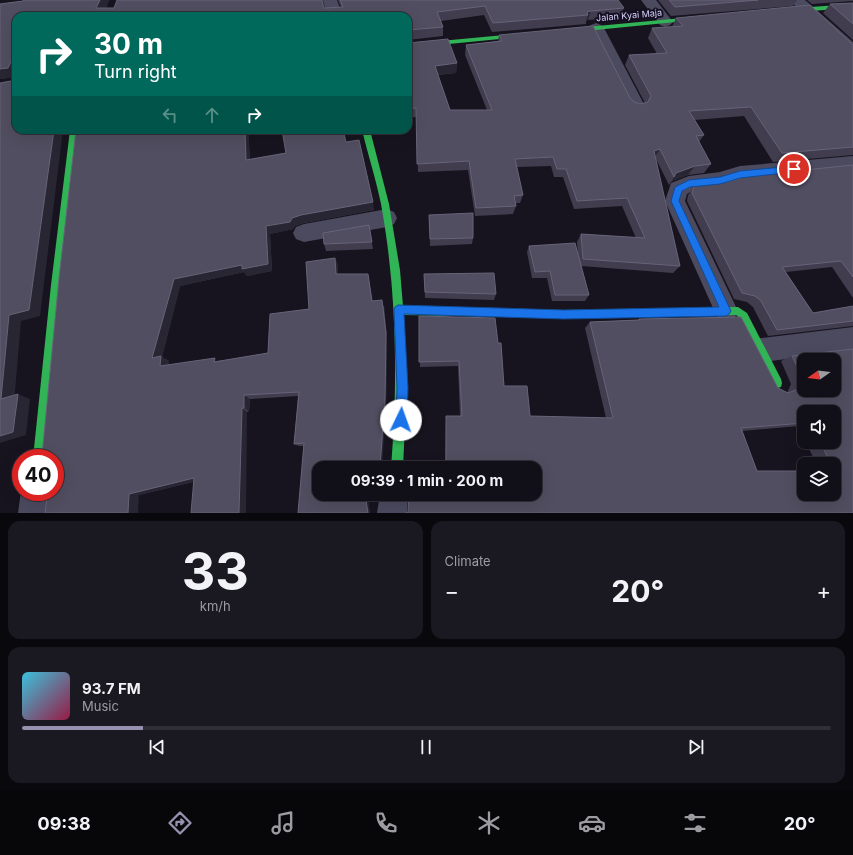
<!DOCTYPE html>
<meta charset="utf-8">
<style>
:root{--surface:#110f17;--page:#1a1820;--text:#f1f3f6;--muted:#9c9ca1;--line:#302f36;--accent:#9691af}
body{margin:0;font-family:Inter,sans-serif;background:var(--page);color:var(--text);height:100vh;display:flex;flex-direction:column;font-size:15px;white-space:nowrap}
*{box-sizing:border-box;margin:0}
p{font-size:13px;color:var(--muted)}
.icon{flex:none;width:22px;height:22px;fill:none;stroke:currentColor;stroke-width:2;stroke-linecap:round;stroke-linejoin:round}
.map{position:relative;height:513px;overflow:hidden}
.details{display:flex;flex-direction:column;gap:8px;padding:8px;background:#09080d;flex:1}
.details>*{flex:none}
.banner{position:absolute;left:12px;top:12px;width:400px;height:122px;border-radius:12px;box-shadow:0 4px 16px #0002,0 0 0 1px var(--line);background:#00695c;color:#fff;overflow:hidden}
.needle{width:26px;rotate:256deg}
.controls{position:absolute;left:797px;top:353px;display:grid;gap:8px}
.controls a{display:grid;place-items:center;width:44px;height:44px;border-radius:8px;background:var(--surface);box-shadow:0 4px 16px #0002,0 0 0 1px var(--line);font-size:20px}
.speed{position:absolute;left:12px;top:449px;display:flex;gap:8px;font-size:20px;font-weight:700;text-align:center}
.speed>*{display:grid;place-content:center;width:52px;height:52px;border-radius:50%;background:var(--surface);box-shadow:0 4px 16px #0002,0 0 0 1px var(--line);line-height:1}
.speed .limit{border:6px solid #d22;background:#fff;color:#111}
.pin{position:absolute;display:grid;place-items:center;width:34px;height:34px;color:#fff;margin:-17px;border:2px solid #fff;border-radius:50%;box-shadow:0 1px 4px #0007}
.me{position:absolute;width:44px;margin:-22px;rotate:3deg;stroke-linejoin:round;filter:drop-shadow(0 0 3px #0008)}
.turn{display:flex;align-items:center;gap:14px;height:84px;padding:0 16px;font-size:18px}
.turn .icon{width:52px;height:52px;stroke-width:2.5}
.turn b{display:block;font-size:28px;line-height:34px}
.lanes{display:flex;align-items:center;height:38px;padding:0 16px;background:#0003;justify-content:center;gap:20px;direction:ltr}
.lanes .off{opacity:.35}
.big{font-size:30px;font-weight:700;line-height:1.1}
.details .widget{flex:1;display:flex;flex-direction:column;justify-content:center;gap:6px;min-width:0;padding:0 14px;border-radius:12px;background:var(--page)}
.details .dial{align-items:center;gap:0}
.dial b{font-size:52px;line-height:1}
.song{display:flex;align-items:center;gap:12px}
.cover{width:48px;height:48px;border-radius:6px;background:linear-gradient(135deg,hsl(190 70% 55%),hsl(340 70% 35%))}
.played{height:4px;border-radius:2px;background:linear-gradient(90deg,var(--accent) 15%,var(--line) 15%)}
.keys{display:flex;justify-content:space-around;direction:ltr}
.heat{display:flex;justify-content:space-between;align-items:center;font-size:22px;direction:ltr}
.details .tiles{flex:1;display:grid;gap:8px;grid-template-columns:1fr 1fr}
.widget:last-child{grid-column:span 2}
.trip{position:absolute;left:312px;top:461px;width:230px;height:40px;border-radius:12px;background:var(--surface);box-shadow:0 4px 16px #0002,0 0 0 1px var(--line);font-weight:700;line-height:40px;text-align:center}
.tab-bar{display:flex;height:64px;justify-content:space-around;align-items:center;background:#070609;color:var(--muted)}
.tab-bar .icon{width:28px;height:28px}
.tab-bar .current{color:var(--accent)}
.tab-bar b{font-size:18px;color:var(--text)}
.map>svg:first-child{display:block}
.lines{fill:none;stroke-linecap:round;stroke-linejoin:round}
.street{fill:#4c4a5f;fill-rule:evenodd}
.fast{fill:#30b455;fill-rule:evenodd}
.wall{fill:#413d4e;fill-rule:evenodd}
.shaded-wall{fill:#292633}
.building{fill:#514e61;stroke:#676379;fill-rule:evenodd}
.route{fill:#1a73e8;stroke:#114b97}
.labels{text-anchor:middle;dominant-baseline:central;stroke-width:4;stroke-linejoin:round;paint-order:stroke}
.far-street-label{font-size:9px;fill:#dbd5fc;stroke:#141023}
</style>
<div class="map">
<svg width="853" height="513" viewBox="0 0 853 513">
<rect width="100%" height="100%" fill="#17141f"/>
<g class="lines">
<!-- street -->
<path class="street" d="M323,0H337L343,16H327Z
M641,0H656L673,22L670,25L665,27L660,25Z
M789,0H805L853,42V55L847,54Z
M596,23L601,25L604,28L645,106L642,110L636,112L630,110L627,106L588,28L591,25Z
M853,156V170L740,182L720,188L692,191L687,194L685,201L738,311L734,319L726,322L718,319L665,201L671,183L689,176L720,172L740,166Z
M387,209L394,212L397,218L394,224L387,227L304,242L296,239L293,233L296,227L304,224Z
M853,327V351L761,362L752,358L749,350L752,342L761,338Z
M21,491L49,492L48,513H18Z
M380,494H408L407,513H377Z"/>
<!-- fast -->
<path class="fast" d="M853,4V8L782,13L779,11L782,9Z
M704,16L706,17V19L565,33L562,31L565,29Z
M527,33L529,34V36L408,48V44Z
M70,130H78L61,285L45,458H33L51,285Z
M362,130H370L389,204L400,270L403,306L564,310L738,307L747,313L781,379L782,383L781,387L777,388L773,387L741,319L736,315L564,318L404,315L406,402L403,468H391C398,379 397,292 381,204C376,179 368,155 362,130Z"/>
</g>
<!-- wall -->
<path class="wall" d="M109,0L106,8H341L338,0H618L624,8L620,17L588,20L586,21V24L492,32L484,15L441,21L443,27V36L408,40V16H16V77L0,79V4L23,1Z
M658,0H797L793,6L671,16Z
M807,0H853V1L812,4Z
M853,3V40L823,13L830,4Z
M676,18L853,45V155L773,162L744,116L694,120L704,135L699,142L711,164L704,173L688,175L672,181L669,185L655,157L680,266L673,273L581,266L589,295L585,301H552L547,278H532L527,252L529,246L578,255L577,242L581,234L636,238L622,206L574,209L563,177H554L551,166L517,167L523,195L520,203H515L516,206L513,214L475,216L468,170L418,172L416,117L408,118V43L457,63L456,73L438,75L450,110H487L465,55L466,45L498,41L499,35L630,98L634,102L640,104L645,103L625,65L629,55L657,54L648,38L652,28L672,27Z
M76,130H248L250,160L346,142L374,210L304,223L295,226L293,229L270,234L272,271L247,276L244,272L180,286L162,357L169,361L168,365L218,361L268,353L309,309L335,258L338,265V274H368L372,301L384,306L387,338L386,405L319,494H367L370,513H298L304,446H299L294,444L298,396L250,399L249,411L247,412L193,482L139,495L55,492L42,456Z
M853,165V298L832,267L786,272L813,313L853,306V326L768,336L753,307L747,302L734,299L687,201L688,195L694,187L727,182Z
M429,215L473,238L472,244L430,246Z
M369,225L373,249L326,251L324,244Z
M424,274L496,294L494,300L425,298Z
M419,316L498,343L504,386L530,416L606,418L585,328L590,322L638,320L639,319L787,393L791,384L781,361L792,356L853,349V513L445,496V494H535V468H445L446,420V416H460L458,366L420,367ZM804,412L834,442H806L816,464H834V494L757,471L742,431L799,426L804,437Z"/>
<!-- shaded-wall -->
<path class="shaded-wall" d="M100,0H109L103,16L96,8Z
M591,11L588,20L586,21L588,15L587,12Z
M16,51V77L0,79V69Z
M457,63L456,73L435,75V66Z
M54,130H63L40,316L21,321L14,403L1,399L9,315Z
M245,130H248L251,169L246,160Z
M660,149L655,157L654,151Z
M695,166L688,175L672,181L676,173Z
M373,202L374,210L304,223L295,226L293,229L270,234L272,271L247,276L244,272L180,286L162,357L169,361L168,371L160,366L152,358L174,279L266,226L301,215Z
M335,258L338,265V281L336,274Z
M382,300L387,338L386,405L382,468L380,466Z
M18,394L30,399L26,435L0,443V436Z
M244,395L250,399L249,411L244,408Z
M242,408L247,412L246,513H239Z
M194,478L201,480L139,495L138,513H128L129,494Z
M365,494H367L370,513H368Z"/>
<!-- building -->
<path class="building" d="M24,0H100L96,8H114L117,0H322L324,8L343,7L340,0H618L624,8L591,11L587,12L588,15L493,23L485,6L437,12L443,27L408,30V16H16V51L8,68L0,69V4L23,1Z
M669,0H758L675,7Z
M853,3V24L830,4Z
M810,5L853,45V147L782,153L751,107L689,111L704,135L696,136L711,164L695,166L676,173L674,177L660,149L654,151L680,266L583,259L581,234L645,238L627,198L577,201L566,169H557L553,157L515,159L523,195L514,196L516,206L476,208L469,161L417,164L416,108L408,109V43L448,39L457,63L435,66L450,110H492L466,45L502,41L499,35L593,26L630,98L634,102L640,104L648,102L651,96L629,55L667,53L652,28L683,26L676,18Z
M16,80V130H54L29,310L9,315L1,399L18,394L13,432L0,436V83Z
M76,130H245L246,160L286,153L282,130H343L346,142L359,140L373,202L301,215L292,218L290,222L266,226L268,264L242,269V265L174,279L152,358L161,356L160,366L215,358L214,362L268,353L270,314L309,309L306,262L335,258L336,274H368L372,301L382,300L386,333L385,400L380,466L382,468H319V494H365L368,513H298L304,443L294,444L299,392L244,395V408H242L239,513H191L194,478L129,494L128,513H45L48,492H55V458H34V457L42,456L59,278Z
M853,165V277L841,261L782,267L813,313L853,306V321L777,330L761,301L755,296L742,293L692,193L694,187L698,185L727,182L747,176Z
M473,213V238L430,239L429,215Z
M369,225L372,242L324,244L323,233Z
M575,243L589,295H555L550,271L535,272L529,246Z
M494,273L496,294L425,292L424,274Z
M419,316L495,318L498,343H501L504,386H527L530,416L613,418L590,322L639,320V319L741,317L778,388L788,393L798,389L803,379L792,356L853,349V513H406L408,512L409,495L446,496V494H535V468H446V416H462L459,361L419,362ZM804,360H834V390H804ZM804,412H834V442H820L831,464H834V494H804V471H757L741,428L804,423Z"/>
<!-- route -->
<path class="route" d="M794,166L798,169L794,172L740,178L720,184L690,187L682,191L679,201L731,311L729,314L726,316L564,319L404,314L408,388L407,420L405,423L401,425L397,423L396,420L397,388L394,310L395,307L398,305L564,310L719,307L671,201L675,187L689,180L720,177L740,171Z"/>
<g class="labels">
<!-- far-street labels -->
<g class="far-street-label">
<text transform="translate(629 15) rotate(-5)">Jalan Kyai Maja</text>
</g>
</g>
</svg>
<div class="controls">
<a><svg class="needle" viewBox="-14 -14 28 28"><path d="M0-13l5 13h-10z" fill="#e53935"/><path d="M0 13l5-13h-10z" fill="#9c9ca1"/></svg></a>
<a><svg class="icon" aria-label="sound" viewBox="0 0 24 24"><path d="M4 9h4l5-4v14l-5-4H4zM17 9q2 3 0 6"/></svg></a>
<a><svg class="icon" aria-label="layers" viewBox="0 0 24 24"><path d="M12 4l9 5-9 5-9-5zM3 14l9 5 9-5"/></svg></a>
</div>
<div class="speed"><div class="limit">40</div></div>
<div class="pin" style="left:794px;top:169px;background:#d93025"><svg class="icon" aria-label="arrive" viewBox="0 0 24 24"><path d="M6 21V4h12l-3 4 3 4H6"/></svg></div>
<svg class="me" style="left:401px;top:420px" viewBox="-20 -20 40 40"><circle r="19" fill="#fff"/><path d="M0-13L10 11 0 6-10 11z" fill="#1a73e8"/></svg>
<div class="trip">09:39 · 1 min · 200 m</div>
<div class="banner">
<div class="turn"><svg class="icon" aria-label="right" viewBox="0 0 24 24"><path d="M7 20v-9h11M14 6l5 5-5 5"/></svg><div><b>30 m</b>Turn right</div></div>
<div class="lanes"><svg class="icon off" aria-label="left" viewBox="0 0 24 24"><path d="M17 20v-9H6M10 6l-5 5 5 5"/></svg><svg class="icon off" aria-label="ahead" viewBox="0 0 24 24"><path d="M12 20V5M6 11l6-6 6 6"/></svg><svg class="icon" aria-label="right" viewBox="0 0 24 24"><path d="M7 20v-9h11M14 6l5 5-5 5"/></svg></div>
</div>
</div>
<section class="details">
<div class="tiles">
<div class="widget dial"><b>33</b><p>km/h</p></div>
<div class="widget"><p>Climate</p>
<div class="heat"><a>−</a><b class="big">20°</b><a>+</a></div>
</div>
<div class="widget">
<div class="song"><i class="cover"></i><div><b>93.7 FM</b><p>Music</p></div></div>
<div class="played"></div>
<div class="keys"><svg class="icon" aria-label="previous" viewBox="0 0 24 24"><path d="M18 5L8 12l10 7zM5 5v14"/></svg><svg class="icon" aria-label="pause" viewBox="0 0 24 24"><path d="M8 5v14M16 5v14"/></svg><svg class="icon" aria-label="next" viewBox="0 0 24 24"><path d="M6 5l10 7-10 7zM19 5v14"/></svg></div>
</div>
</div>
</section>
<nav class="tab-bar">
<b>09:38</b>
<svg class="icon current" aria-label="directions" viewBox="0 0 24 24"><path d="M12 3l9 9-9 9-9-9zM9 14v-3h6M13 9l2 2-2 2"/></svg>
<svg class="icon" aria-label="music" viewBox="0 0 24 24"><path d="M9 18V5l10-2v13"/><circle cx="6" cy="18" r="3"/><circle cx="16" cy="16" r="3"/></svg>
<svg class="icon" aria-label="phone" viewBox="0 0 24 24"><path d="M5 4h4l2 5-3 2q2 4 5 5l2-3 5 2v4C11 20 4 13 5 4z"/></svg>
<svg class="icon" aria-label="climate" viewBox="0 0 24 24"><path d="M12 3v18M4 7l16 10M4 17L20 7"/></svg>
<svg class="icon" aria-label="car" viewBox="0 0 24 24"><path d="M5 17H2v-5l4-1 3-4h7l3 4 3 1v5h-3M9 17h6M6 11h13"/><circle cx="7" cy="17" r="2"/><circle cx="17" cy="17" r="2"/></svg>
<svg class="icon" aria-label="filters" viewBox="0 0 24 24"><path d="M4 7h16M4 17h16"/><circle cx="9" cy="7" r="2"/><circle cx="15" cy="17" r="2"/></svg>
<b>20°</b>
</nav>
